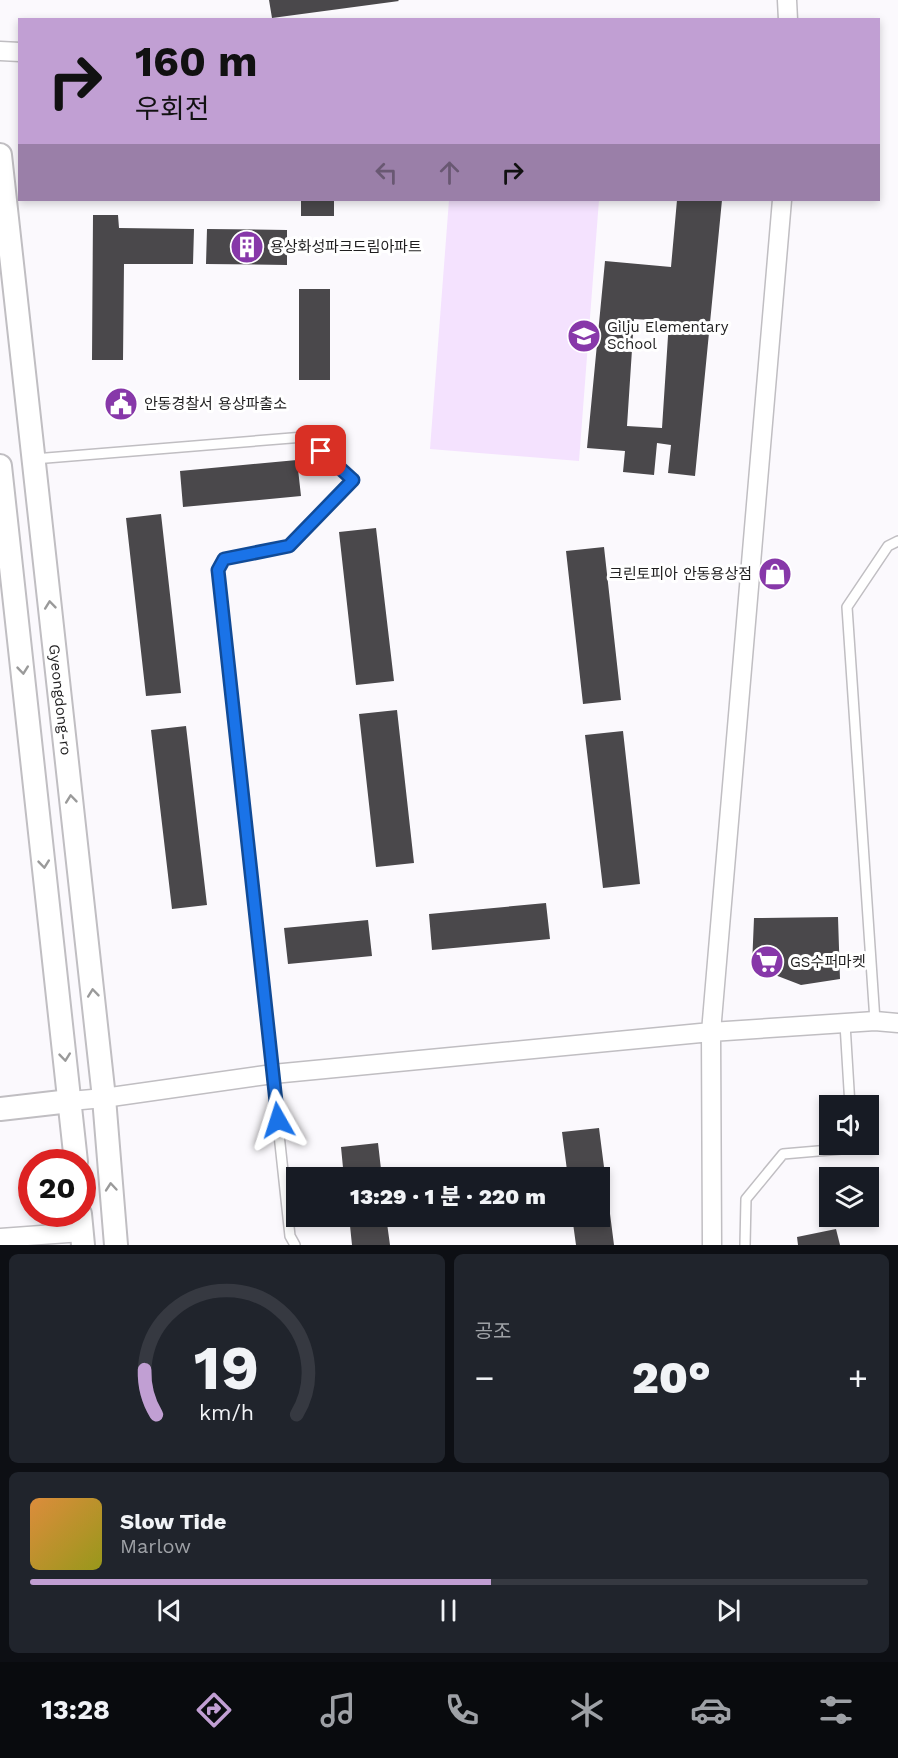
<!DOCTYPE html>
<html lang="ko">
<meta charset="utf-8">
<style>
:root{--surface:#171b24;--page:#20242c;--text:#f1f3f6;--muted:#9ea1a6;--line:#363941;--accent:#c19fd3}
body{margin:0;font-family:"Work Sans","Noto Sans KR",sans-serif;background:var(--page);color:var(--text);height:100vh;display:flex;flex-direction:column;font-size:22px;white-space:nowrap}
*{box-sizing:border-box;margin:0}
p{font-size:20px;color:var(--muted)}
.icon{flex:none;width:33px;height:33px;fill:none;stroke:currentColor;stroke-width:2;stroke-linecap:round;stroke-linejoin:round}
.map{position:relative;height:1245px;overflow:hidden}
.drawer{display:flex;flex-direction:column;gap:9px;padding:9px;background:#0d0f14;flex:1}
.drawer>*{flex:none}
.banner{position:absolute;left:18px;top:18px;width:862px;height:183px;border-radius:0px;box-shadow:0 3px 9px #0003;background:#c19fd3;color:#111;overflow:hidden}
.tools{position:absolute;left:819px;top:1095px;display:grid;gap:12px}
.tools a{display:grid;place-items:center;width:60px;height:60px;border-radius:0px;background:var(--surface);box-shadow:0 3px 9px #0003;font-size:30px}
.speed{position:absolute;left:18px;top:1149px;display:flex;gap:12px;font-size:30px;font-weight:700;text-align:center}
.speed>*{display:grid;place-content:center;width:78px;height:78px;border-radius:50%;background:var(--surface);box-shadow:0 3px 9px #0003;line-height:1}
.speed .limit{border:9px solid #d22;background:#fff;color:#111}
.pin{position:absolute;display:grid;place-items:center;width:51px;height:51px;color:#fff;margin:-26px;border-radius:12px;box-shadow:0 3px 9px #0006}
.me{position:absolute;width:66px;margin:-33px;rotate:354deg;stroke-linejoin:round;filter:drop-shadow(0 0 4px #0008)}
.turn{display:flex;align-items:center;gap:21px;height:126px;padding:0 18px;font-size:27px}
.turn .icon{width:78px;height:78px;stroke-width:2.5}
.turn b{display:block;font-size:42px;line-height:51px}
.lanes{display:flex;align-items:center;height:57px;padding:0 18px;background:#0003;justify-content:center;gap:30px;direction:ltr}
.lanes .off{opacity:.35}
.big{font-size:45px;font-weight:800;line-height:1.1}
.drawer .tile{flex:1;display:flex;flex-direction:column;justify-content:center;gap:9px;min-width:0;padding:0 21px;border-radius:9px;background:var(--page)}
.drawer .dial{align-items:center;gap:0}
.dial svg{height:156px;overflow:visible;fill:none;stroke:var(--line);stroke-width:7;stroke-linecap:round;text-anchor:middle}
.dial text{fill:var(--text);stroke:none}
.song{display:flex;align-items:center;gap:18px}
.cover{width:72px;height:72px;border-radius:9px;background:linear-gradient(135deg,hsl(30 70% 55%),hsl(60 70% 35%))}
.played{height:6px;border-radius:3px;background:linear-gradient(90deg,var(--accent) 55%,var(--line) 55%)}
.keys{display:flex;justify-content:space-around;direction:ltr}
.heat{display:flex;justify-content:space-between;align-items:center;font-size:33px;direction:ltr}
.drawer .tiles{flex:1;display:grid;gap:9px;grid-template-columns:1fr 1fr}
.tile:last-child{grid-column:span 2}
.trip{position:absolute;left:286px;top:1167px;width:324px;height:60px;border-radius:0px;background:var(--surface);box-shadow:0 3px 9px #0003;font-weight:800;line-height:60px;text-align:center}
.tab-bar{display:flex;height:96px;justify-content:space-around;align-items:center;background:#090b0e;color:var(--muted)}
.tab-bar .icon{width:42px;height:42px}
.tab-bar .active{color:var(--accent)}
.tab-bar b{font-size:27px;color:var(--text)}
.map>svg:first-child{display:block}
.green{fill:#f4e2fe}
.building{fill:#4a484b;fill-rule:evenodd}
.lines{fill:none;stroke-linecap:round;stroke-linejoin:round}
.service-casing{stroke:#c0bec2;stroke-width:12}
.minor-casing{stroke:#c0bec2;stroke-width:21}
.tertiary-casing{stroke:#c0bec2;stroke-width:26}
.service{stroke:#fff;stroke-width:9}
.minor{stroke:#fff;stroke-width:18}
.tertiary{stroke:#fff;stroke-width:22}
.oneway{stroke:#9a9a9a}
.route-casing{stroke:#114b97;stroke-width:15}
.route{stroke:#1a73e8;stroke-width:10}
.labels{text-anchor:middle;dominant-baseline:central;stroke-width:6;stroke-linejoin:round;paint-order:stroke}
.poi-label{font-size:15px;fill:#1f1e1f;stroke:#fff;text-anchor:start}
.street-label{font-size:15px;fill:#1f1e1f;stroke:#fff}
</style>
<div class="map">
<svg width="898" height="1245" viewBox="0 0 898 1245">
<rect width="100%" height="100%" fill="#fbf9fd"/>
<!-- green -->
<path class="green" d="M449,200H599L579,461L430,449Z"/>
<!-- building -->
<path class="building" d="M269,0H398L399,1L272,18Z
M301,200H334V216H301Z
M677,200H722L695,476L668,473L671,445L657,443L654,475L623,472L625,451L587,448L605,261L671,267ZM634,319L669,321L662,428L627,426Z
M93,215H118L119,228L194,229L193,264H124L123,360H92Z
M207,229L287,230V265L206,264Z
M299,289H330V380H299Z
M297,460L301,496L183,507L180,471Z
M161,514L181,693L146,696L126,518Z
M376,528L394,681L356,685L339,532Z
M604,547L621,700L583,704L566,551Z
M397,710L414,863L376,867L359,714Z
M186,726L207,905L172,909L151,730Z
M623,731L640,884L603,888L585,735Z
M546,903L550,939L432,950L429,914Z
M838,917L840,979L801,985L752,966L754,918Z
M368,920L372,956L288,964L284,928Z
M599,1128L614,1245H576L572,1216H600V1178H568L562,1132Z
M378,1143L382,1178H344L341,1147Z
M349,1216H386L390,1245H352Z
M836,1229L840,1245H798L797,1237Z"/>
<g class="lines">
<!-- service casing -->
<g class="service-casing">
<path id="service" d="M34,459L304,437L353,480L289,546L224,559L218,570L290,1236L295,1245
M875,1021L847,607L888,546L898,541
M845,1024L850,1106
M745,1245L746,1199L783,1154L853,1148V1144"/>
</g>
<!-- minor casing -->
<g class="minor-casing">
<path id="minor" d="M787,0L788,20
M0,51L20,52
M70,1101L104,1098L273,1074L711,1032L875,1021L898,1023
M0,1238L82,1232
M712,1245L711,1032L782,200"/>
</g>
<!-- tertiary casing -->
<g class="tertiary-casing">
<g id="tertiary">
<path id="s1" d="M0,155L104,1098L116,1245"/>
<path d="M0,466L76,1162"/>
<path d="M0,1109L70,1101"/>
<path d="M80,1214L83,1245"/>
</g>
</g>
<!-- service -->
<use href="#service" class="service"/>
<!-- minor -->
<use href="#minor" class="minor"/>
<!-- tertiary -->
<use href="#tertiary" class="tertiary"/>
</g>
<!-- one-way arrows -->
<defs><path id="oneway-chevron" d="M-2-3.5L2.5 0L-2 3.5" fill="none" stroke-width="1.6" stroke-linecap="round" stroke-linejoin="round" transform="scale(1.5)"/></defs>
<g class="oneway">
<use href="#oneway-chevron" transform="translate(50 605) rotate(-96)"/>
<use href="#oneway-chevron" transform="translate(23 670) rotate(84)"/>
<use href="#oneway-chevron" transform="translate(71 799) rotate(-96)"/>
<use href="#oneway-chevron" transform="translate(44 864) rotate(84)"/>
<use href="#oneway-chevron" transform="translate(93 993) rotate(-96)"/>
<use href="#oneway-chevron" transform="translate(65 1057) rotate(84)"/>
<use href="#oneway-chevron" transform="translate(111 1187) rotate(-95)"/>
</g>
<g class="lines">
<!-- route casing -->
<g class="route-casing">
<path id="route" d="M278,1120L218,570L224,559L289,546L353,480L321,451"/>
</g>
<!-- route -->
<use href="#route" class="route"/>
</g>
<!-- icons -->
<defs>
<g id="building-disc" transform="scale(1.725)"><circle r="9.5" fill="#8738a9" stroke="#fff"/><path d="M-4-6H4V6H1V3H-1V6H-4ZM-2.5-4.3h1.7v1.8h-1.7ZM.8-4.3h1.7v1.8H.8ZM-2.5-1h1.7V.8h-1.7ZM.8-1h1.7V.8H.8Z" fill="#fff"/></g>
<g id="school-disc" transform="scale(1.725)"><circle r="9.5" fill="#8738a9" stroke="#fff"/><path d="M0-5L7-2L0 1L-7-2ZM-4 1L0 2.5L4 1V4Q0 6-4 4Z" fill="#fff"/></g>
<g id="civic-disc" transform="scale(1.725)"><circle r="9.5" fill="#8738a9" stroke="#fff"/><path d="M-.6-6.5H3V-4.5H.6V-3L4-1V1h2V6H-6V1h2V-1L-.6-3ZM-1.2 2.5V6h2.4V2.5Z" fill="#fff"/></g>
<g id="shop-disc" transform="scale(1.725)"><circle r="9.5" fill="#8738a9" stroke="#fff"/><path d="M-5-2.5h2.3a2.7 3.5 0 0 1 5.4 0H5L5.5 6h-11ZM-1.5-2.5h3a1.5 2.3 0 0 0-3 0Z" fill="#fff"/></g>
<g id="supermarket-disc" transform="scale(1.725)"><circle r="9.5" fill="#8738a9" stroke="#fff"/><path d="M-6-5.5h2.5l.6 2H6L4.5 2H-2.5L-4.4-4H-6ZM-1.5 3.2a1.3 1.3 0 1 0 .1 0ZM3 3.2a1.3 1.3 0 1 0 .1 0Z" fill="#fff"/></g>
</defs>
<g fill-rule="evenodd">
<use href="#building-disc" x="247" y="247"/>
<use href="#school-disc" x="584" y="336"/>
<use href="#civic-disc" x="121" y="404"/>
<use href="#shop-disc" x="775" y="574"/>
<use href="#supermarket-disc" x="767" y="962"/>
</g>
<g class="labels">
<!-- poi labels -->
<g class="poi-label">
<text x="270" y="247">용상화성파크드림아파트</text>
<text x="607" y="327">Gilju Elementary<tspan x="607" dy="17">School</tspan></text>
<text x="144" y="404">안동경찰서 용상파출소</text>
<text x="752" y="574" text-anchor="end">크린토피아 안동용상점</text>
<text x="790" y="962">GS수퍼마켓</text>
</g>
<!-- street labels -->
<g class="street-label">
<text stroke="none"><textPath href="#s1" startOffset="548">Gyeongdong-ro</textPath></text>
</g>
</g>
</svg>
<div class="tools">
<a><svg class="icon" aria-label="sound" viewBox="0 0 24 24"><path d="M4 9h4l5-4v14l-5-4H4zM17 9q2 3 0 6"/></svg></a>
<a><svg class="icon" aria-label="layers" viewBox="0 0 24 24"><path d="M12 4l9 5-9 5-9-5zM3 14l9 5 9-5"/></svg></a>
</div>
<div class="speed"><div class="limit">20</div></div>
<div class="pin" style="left:321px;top:451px;background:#d93025"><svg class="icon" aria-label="arrive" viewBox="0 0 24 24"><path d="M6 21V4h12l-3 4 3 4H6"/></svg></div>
<svg class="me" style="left:278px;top:1120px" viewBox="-20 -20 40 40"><path d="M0-17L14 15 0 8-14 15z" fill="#1a73e8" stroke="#fff" stroke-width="4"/></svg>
<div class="trip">13:29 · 1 분 · 220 m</div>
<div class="banner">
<div class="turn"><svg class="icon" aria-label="right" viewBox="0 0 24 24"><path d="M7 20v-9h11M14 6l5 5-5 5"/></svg><div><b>160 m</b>우회전</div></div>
<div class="lanes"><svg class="icon off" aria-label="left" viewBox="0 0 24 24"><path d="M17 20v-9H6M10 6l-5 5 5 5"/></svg><svg class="icon off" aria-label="ahead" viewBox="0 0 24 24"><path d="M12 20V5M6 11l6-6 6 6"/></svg><svg class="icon" aria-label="right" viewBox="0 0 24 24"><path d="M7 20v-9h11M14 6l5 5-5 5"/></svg></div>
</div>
</div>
<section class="drawer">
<div class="tiles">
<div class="tile dial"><svg viewBox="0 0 100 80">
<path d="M14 69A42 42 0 1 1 86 69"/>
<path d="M14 69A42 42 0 0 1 8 46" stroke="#c19fd3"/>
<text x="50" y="56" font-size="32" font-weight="700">19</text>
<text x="50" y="72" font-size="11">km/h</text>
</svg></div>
<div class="tile"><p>공조</p>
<div class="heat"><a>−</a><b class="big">20°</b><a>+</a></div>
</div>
<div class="tile">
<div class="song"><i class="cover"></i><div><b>Slow Tide</b><p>Marlow</p></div></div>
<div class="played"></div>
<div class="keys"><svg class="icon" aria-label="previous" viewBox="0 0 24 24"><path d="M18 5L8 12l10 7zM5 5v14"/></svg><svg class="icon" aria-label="pause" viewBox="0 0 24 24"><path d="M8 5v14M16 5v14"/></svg><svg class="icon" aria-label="next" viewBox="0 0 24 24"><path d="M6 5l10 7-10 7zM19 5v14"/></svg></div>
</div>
</div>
</section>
<nav class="tab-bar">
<b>13:28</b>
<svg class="icon active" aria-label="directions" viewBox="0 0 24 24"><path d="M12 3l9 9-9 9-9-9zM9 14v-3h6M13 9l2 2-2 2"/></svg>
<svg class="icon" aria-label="music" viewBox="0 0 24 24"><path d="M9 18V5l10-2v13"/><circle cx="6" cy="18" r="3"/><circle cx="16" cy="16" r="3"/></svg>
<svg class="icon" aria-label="phone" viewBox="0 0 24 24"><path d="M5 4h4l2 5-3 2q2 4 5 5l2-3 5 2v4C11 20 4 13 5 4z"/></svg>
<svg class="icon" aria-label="climate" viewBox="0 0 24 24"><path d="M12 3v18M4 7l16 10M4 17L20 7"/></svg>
<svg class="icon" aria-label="car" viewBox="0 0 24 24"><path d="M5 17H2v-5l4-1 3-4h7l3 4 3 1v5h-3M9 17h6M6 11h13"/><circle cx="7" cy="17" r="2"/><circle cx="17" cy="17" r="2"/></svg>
<svg class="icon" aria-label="filters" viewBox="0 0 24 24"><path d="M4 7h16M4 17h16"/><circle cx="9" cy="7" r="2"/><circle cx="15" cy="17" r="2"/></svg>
</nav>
